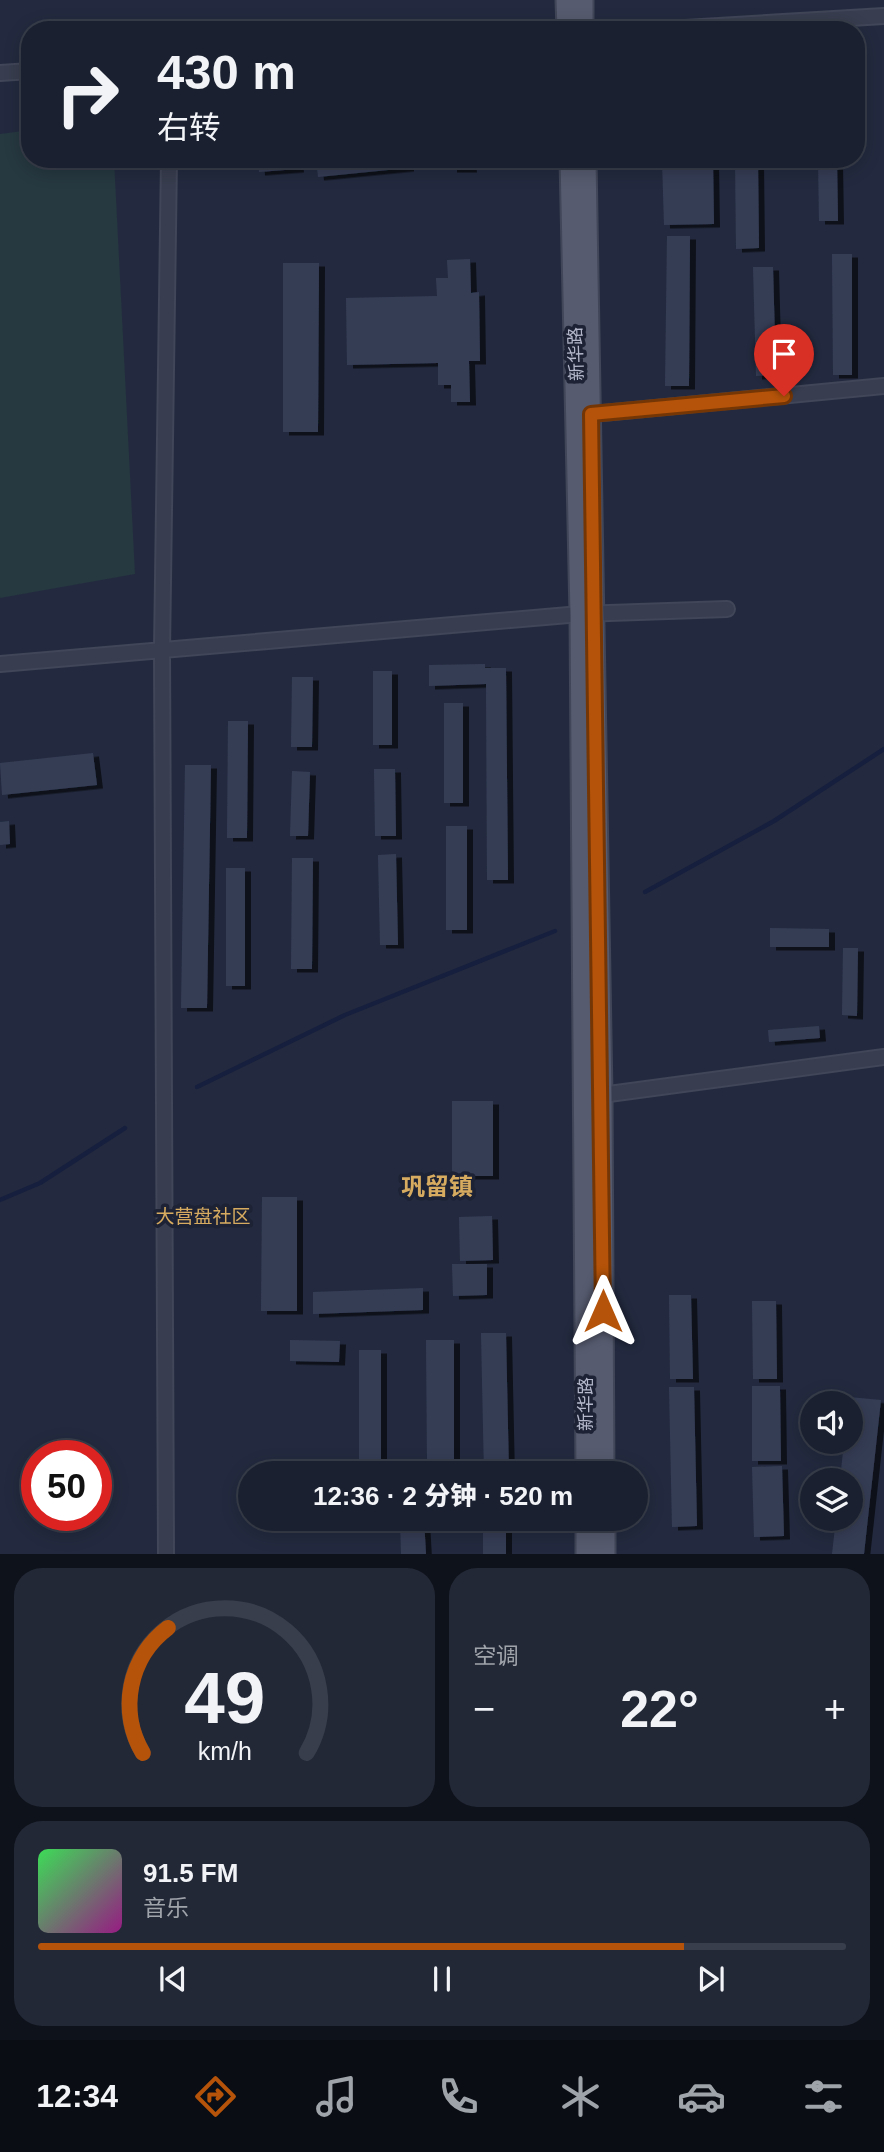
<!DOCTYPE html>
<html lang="zh">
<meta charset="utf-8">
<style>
:root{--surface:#1a202f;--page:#232837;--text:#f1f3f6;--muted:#9fa3aa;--line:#383e4b;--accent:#b45309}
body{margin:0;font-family:Helvetica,"Noto Sans SC",sans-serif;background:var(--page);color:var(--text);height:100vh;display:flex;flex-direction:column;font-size:26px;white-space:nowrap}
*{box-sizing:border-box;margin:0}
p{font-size:23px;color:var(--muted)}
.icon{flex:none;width:38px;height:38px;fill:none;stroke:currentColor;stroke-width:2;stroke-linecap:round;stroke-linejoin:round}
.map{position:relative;height:1554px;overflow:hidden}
.drawer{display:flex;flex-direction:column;gap:14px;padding:14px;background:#0e121a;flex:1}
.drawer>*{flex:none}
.banner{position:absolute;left:21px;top:21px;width:844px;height:147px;border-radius:28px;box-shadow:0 4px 18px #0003,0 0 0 2px var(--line);background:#1a202f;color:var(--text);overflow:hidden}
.buttons{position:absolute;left:800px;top:1391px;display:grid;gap:14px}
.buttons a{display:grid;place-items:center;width:63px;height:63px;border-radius:50%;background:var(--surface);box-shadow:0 4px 18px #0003,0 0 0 2px var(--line);font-size:35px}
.speed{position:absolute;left:21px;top:1440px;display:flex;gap:14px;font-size:35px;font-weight:700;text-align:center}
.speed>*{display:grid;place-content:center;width:91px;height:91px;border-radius:50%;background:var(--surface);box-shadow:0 4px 18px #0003,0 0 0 2px var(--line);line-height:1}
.speed .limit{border:10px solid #d22;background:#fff;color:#111}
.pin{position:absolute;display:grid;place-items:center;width:60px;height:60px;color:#fff;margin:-72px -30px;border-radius:50% 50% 50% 0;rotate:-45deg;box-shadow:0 0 7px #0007}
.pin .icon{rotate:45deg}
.me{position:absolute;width:77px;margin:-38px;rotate:0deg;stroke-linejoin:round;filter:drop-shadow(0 0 5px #0008)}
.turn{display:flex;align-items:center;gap:24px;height:147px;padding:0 21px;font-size:32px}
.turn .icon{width:91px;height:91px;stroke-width:2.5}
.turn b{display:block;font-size:49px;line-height:60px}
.big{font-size:52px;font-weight:800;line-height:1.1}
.drawer .card{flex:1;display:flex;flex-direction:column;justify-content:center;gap:10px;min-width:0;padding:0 24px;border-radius:28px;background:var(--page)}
.drawer .dial{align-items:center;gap:0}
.dial svg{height:182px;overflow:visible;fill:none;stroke:var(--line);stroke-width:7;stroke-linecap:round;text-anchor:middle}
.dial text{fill:var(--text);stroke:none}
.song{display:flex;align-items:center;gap:21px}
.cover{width:84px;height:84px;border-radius:10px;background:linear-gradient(135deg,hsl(130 70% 55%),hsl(310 70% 35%))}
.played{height:7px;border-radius:4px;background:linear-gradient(90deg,var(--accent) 80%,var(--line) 80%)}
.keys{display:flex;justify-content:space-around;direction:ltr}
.heat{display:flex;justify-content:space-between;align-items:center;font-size:38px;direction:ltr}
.drawer .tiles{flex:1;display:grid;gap:14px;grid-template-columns:1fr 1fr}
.card:last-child{grid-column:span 2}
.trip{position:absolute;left:238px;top:1461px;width:410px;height:70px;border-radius:35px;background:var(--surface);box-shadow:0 4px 18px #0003,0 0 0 2px var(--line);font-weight:800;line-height:70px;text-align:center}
.dock{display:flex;height:112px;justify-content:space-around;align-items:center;background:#0a0d13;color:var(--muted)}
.dock .icon{width:49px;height:49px}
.dock .current{color:var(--accent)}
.dock b{font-size:32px;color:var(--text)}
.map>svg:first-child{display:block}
.green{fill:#263840}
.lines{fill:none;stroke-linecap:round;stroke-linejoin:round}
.stream{stroke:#161f3d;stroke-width:4.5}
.building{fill:#353d55;filter:url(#shadow)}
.minor-casing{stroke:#414658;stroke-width:18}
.major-casing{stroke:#414658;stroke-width:23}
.minor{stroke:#383d4f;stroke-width:14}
.major{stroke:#565b6f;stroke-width:19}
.route-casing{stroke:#753606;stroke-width:18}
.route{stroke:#b45309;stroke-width:12}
.labels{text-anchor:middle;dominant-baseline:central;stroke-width:7;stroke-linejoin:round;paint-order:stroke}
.street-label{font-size:18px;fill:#b4b8ca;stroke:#1d2234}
.neighbourhood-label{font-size:19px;fill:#d8ac60;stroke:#1d2234}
.district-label{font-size:24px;font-weight:bold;fill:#d8ac60;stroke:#1d2234}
</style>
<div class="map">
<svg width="884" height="1554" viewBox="0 0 884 1554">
<defs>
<filter id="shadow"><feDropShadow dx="6" dy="3.5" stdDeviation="0" flood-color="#0009"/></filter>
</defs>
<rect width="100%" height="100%" fill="#232a3f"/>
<!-- green -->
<path class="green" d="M30,130V159H114L135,574L0,598V134Z"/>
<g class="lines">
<!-- stream -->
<path class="stream" d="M645,892L774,821L884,749
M197,1087L345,1015L555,931
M0,1200L40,1183L125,1128"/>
</g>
<!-- building -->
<path class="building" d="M258,159H297L298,169L259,172Z
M316,159H408V168L318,177Z
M451,159H470L471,169H451Z
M713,159L714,224L664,225L662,160Z
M735,159H758L759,248L736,249Z
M818,159H837L838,221H819Z
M667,236H690L689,386H665Z
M832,254H852V375H833Z
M470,259L471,293L479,292L480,361H469L470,402H451V385H438V363L347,365L346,298L437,296L436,278H448L447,260Z
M283,263H319L318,432H283Z
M753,267H773L776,375L756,376Z
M485,664V668H506L508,880H487L486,684L429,686V665Z
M373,671H392V745H373Z
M292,677H313L312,747H291Z
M444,703H463V803H444Z
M228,721H248L247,838H227Z
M93,753L97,785L2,795L0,763Z
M185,765H211L207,1008H181Z
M374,769H395L396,836H375Z
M292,771L310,772L308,836H290Z
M9,821L10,844L0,845V822Z
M446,826H467V930H446Z
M396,854L398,945H380L378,855Z
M292,858H313L312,969H291Z
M226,868H245V986H226Z
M770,928L829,929V947H770Z
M843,948H858L857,1016L842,1015Z
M819,1026L820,1038L769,1042L768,1030Z
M452,1101H493V1176H452Z
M262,1197H297V1311H261Z
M492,1216L493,1260L460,1261L459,1217Z
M452,1264H487V1295L453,1296Z
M423,1288V1310L313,1314V1292Z
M669,1295H691L693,1379H670Z
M752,1301H776L777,1379H753Z
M481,1333H506L509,1474H484Z
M290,1340L340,1341L339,1362L290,1361Z
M426,1340H454V1462H427Z
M359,1350H381V1474H359Z
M752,1386H780L781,1461H752Z
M669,1387H694L697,1526L672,1527Z
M849,1397L881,1400L864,1554H832L836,1519H850V1480H840L844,1442H850Z
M782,1466L784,1536L754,1537L752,1467Z
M400,1519H424L426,1554H401Z
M483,1519H506V1554H483Z"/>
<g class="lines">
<!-- minor casing -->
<g class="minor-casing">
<path id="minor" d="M652,30L884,16
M0,73L30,71
M582,415L884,386
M0,664L580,614L727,609
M594,1096L884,1057
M166,1554L162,650L169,159"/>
</g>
<!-- major casing -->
<g class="major-casing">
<path id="major" d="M566,0L567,30
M583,0V30
M570,159L580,614L586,1474
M586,159L602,1095L604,1474
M586,1519V1554
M605,1519V1554"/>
</g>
<!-- minor -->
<use href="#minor" class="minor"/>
<!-- major -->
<use href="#major" class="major"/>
</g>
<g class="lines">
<!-- route casing -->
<g class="route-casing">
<path id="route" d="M603,1311L591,414L784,396"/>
</g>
<!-- route -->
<use href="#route" class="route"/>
</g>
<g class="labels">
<!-- street labels -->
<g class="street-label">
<text transform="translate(576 354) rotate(-92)">新华路</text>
<text transform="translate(586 1404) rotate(-90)">新华路</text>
</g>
<!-- neighbourhood labels -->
<g class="neighbourhood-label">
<text x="203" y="1216">大营盘社区</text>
</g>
<!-- district labels -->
<g class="district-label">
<text x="437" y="1186">巩留镇</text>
</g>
</g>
</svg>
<div class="buttons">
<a><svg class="icon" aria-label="sound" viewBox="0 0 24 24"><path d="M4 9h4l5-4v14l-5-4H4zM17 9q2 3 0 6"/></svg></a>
<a><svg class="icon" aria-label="layers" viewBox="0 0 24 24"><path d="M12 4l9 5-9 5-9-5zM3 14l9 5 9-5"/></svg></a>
</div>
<div class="speed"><div class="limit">50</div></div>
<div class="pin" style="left:784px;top:396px;background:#d93025"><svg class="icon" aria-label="arrive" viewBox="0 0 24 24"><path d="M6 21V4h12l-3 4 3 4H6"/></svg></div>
<svg class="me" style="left:603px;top:1311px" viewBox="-20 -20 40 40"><path d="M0-17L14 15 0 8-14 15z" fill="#b45309" stroke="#fff" stroke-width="4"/></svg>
<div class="trip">12:36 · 2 分钟 · 520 m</div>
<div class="banner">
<div class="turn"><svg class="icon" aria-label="right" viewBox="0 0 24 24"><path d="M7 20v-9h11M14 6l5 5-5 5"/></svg><div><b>430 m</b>右转</div></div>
</div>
</div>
<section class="drawer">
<div class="tiles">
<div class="card dial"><svg viewBox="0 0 100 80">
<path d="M14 69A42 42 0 1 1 86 69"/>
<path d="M14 69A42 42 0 0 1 25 14" stroke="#b45309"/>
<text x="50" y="56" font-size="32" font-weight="700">49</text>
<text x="50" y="72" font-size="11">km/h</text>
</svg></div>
<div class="card"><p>空调</p>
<div class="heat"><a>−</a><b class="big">22°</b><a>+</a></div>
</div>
<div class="card">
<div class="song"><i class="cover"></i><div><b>91.5 FM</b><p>音乐</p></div></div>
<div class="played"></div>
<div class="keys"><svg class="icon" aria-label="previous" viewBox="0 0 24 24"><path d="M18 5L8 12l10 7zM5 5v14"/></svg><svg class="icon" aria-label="pause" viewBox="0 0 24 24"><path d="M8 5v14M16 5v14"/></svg><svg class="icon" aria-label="next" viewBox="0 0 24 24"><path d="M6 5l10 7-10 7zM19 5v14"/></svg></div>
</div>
</div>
</section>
<nav class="dock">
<b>12:34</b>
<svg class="icon current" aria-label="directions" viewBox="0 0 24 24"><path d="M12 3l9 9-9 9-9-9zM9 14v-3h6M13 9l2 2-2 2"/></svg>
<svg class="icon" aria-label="music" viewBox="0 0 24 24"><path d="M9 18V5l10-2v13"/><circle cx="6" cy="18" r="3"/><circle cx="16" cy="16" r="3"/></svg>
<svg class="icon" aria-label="phone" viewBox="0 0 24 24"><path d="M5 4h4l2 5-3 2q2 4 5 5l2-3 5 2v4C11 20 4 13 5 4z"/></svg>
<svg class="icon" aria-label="climate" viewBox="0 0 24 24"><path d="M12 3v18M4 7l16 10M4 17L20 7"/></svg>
<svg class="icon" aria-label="car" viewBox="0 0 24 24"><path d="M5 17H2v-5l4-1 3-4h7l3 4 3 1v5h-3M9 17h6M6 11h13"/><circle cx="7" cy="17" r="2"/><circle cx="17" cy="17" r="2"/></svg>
<svg class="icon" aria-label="filters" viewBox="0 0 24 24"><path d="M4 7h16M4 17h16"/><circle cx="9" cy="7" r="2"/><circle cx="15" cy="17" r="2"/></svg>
</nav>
